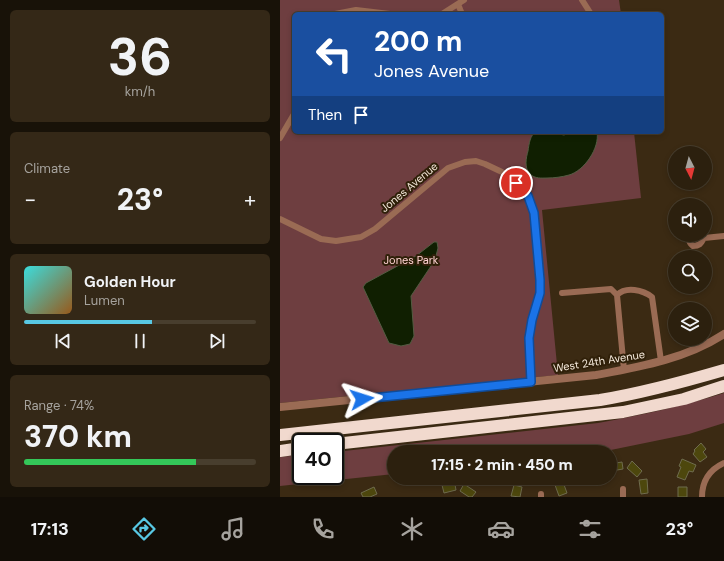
<!DOCTYPE html>
<meta charset="utf-8">
<style>
:root{--surface:#2c200e;--page:#342817;--text:#f1f3f6;--muted:#a6a39e;--line:#483e2e;--accent:#58c8e4}
body{margin:0;font-family:"DM Sans",sans-serif;background:var(--page);color:var(--text);height:100vh;display:flex;flex-direction:column;font-size:15px;white-space:nowrap}
*{box-sizing:border-box;margin:0}
p{font-size:13px;color:var(--muted)}
.icon{flex:none;width:22px;height:22px;fill:none;stroke:currentColor;stroke-width:2;stroke-linecap:round;stroke-linejoin:round}
.map{position:relative;flex:1;overflow:hidden}
.side{display:flex;flex-direction:column;gap:10px;padding:10px;background:#181208;width:280px}
.side>*{flex:none}
.top-card{position:absolute;left:12px;top:12px;width:372px;height:122px;border-radius:6px;box-shadow:0 2px 6px #0003,0 0 0 1px var(--line);background:#1a4fa0;color:#fff;overflow:hidden}
.needle{width:26px;rotate:174deg}
.controls{position:absolute;left:388px;top:146px;display:grid;gap:8px}
.controls a{display:grid;place-items:center;width:44px;height:44px;border-radius:50%;background:var(--surface);box-shadow:0 2px 6px #0003,0 0 0 1px var(--line);font-size:20px}
.speed{position:absolute;left:12px;top:433px;display:flex;gap:8px;font-size:20px;font-weight:700;text-align:center}
.speed>*{display:grid;place-content:center;width:52px;height:52px;border-radius:50%;background:var(--surface);box-shadow:0 2px 6px #0003,0 0 0 1px var(--line);line-height:1}
.speed .limit{border:2px solid #111;border-radius:6px;background:#fff;color:#111}
.pin{position:absolute;display:grid;place-items:center;width:34px;height:34px;color:#fff;margin:-17px;border:2px solid #fff;border-radius:50%;box-shadow:0 1px 4px #0007}
.me{position:absolute;width:44px;margin:-22px;rotate:84deg;stroke-linejoin:round;filter:drop-shadow(0 0 3px #0008)}
.turn{display:flex;align-items:center;gap:14px;height:84px;padding:0 16px;font-size:18px}
.turn .icon{width:52px;height:52px;stroke-width:2.5}
.turn b{display:block;font-size:28px;line-height:34px}
.then{display:flex;align-items:center;height:38px;padding:0 16px;background:#0003;gap:8px;font-size:15px}
.big{font-size:30px;font-weight:800;line-height:1.1}
.side .tile{flex:1;display:flex;flex-direction:column;justify-content:center;gap:6px;min-width:0;padding:0 14px;border-radius:6px;background:var(--page)}
.side .dial{align-items:center;gap:0}
.dial b{font-size:52px;line-height:1}
.song{display:flex;align-items:center;gap:12px}
.cover{width:48px;height:48px;border-radius:6px;background:linear-gradient(135deg,hsl(180 70% 55%),hsl(30 70% 35%))}
.played{height:4px;border-radius:2px;background:linear-gradient(90deg,var(--accent) 55%,var(--line) 55%)}
.keys{display:flex;justify-content:space-around;direction:ltr}
.heat{display:flex;justify-content:space-between;align-items:center;font-size:22px;direction:ltr}
.charge{height:6px;border-radius:3px;background:linear-gradient(90deg,#34c759 74%,var(--line) 0)}
.trip{position:absolute;left:107px;top:445px;width:230px;height:40px;border-radius:20px;background:var(--surface);box-shadow:0 2px 6px #0003,0 0 0 1px var(--line);font-weight:800;line-height:40px;text-align:center}
.tabs{display:flex;height:64px;justify-content:space-around;align-items:center;background:#120d06;color:var(--muted)}
.tabs .icon{width:28px;height:28px}
.tabs .on{color:var(--accent)}
.tabs b{font-size:18px;color:var(--text)}
main{display:flex;flex:1;min-height:0}
.map>svg:first-child{display:block}
.green{fill:#6e3e40}
.water{fill:#101f01;stroke:#545c42}
.building{fill:#4d470d;stroke:#6f6c4e}
.lines{fill:none;stroke-linecap:round;stroke-linejoin:round}
.minor{stroke:#9a6b54;stroke-width:6}
.tertiary{stroke:#9a6b54;stroke-width:8}
.motorway{stroke:#f1d9ce;stroke-width:12}
.route-casing{stroke:#114b97;stroke-width:10}
.route{stroke:#1a73e8;stroke-width:7}
.labels{text-anchor:middle;dominant-baseline:central;stroke-width:4;stroke-linejoin:round;paint-order:stroke}
.street-label{font-size:11px;fill:#f4e9db;stroke:#302009}
.park-label{font-size:11px;fill:#fed2d2;stroke:#302009}
</style>
<main>
<section class="side">
<div class="tile dial"><b>36</b><p>km/h</p></div>
<div class="tile"><p>Climate</p>
<div class="heat"><a>−</a><b class="big">23°</b><a>+</a></div>
</div>
<div class="tile">
<div class="song"><i class="cover"></i><div><b>Golden Hour</b><p>Lumen</p></div></div>
<div class="played"></div>
<div class="keys"><svg class="icon" aria-label="previous" viewBox="0 0 24 24"><path d="M18 5L8 12l10 7zM5 5v14"/></svg><svg class="icon" aria-label="pause" viewBox="0 0 24 24"><path d="M8 5v14M16 5v14"/></svg><svg class="icon" aria-label="next" viewBox="0 0 24 24"><path d="M6 5l10 7-10 7zM19 5v14"/></svg></div>
</div>
<div class="tile"><p>Range · 74%</p><b class="big">370 km</b><div class="charge"></div></div>
</section>
<div class="map">
<svg width="444" height="497" viewBox="0 0 444 497">
<rect width="100%" height="100%" fill="#3b2a13"/>
<!-- green -->
<path class="green" d="M0,0H339L341,14H14V132H354L361,198L262,210L278,375L0,403Z
M444,393V423L409,434L321,452H114V474L0,486V457L21,455V476H55V452L318,423C361,415 403,406 444,393Z"/>
<!-- water -->
<path class="water" d="M256,132H270L284,135L291,132H317C320,148 304,171 289,175C282,177 274,178 267,178C262,178 255,179 250,174C244,168 246,158 248,151C249,144 250,135 256,132Z
M154,242H157L158,248L155,260L131,296L134,336L130,344L121,346L109,343L83,287L86,283L136,256Z"/>
<!-- building -->
<path class="building" d="M421,443L426,449L423,452L427,457L420,462L413,454L415,451L414,450Z
M402,459L416,465L413,472L409,471L405,480L397,477L401,467L399,466Z
M352,461L362,471L357,477L347,468Z
M342,462L343,469L331,471L330,464Z
M174,479L176,490L164,493L162,485L168,484L167,481Z
M367,479L368,493L361,494L359,480Z
M283,482L287,493L279,496L275,485Z
M184,484L196,492L192,497H189L180,491Z
M234,485L242,487L240,497L231,496Z
M94,487L97,494L90,497H83L81,493Z
M398,487H407V497H398Z"/>
<g class="lines">
<!-- minor -->
<path class="minor" d="M302,0L311,14
M178,4L182,14
M55,14L76,10L110,14
M162,14L184,0
M0,138L14,114
M0,219L41,239L56,241L81,237L95,229L168,168L185,162L196,161L205,164L222,172L236,183L248,196L254,213L260,280V293L252,320L249,338L251,382
M410,235C408,240 409,243 413,246C419,246 421,244 424,238L421,235
M424,238L444,236
M282,293L331,289L337,295L344,370
M337,295C346,286 363,290 372,297L381,361
M343,489V497
M261,494V497
M422,497C422,481 429,470 444,463"/>
<!-- tertiary -->
<path class="tertiary" d="M0,407L316,375C359,367 406,359 444,334"/>
<!-- motorway -->
<path class="motorway" d="M0,435L320,400C362,393 403,382 444,370
M55,444L343,412L404,399L444,386
M0,451L21,448"/>
</g>
<g class="lines">
<!-- route casing -->
<g class="route-casing">
<path id="route" d="M82,399L251,382L249,338L252,320L260,293V280L254,213L248,196L236,183"/>
</g>
<!-- route -->
<use href="#route" class="route"/>
</g>
<g class="labels">
<!-- street labels -->
<g class="street-label">
<text transform="translate(129 187) rotate(-40)">Jones Avenue</text>
<text transform="translate(319 361) rotate(-9)">West 24th Avenue</text>
</g>
<!-- park labels -->
<g class="park-label">
<text x="131" y="260">Jones Park</text>
</g>
</g>
</svg>
<div class="controls">
<a><svg class="needle" viewBox="-14 -14 28 28"><path d="M0-13l5 13h-10z" fill="#e53935"/><path d="M0 13l5-13h-10z" fill="#a6a39e"/></svg></a>
<a><svg class="icon" aria-label="sound" viewBox="0 0 24 24"><path d="M4 9h4l5-4v14l-5-4H4zM17 9q2 3 0 6"/></svg></a>
<a><svg class="icon" aria-label="search" viewBox="0 0 24 24"><circle cx="10" cy="10" r="6"/><path d="M15 15l6 6"/></svg></a>
<a><svg class="icon" aria-label="layers" viewBox="0 0 24 24"><path d="M12 4l9 5-9 5-9-5zM3 14l9 5 9-5"/></svg></a>
</div>
<div class="speed"><div class="limit">40</div></div>
<div class="pin" style="left:236px;top:183px;background:#d93025"><svg class="icon" aria-label="arrive" viewBox="0 0 24 24"><path d="M6 21V4h12l-3 4 3 4H6"/></svg></div>
<svg class="me" style="left:82px;top:399px" viewBox="-20 -20 40 40"><path d="M0-17L14 15 0 8-14 15z" fill="#1a73e8" stroke="#fff" stroke-width="4"/></svg>
<div class="trip">17:15 · 2 min · 450 m</div>
<div class="top-card">
<div class="turn"><svg class="icon" aria-label="left" viewBox="0 0 24 24"><path d="M17 20v-9H6M10 6l-5 5 5 5"/></svg><div><b>200 m</b>Jones Avenue</div></div>
<div class="then">Then<svg class="icon" aria-label="arrive" viewBox="0 0 24 24"><path d="M6 21V4h12l-3 4 3 4H6"/></svg></div>
</div>
</div>
</main>
<nav class="tabs">
<b>17:13</b>
<svg class="icon on" aria-label="directions" viewBox="0 0 24 24"><path d="M12 3l9 9-9 9-9-9zM9 14v-3h6M13 9l2 2-2 2"/></svg>
<svg class="icon" aria-label="music" viewBox="0 0 24 24"><path d="M9 18V5l10-2v13"/><circle cx="6" cy="18" r="3"/><circle cx="16" cy="16" r="3"/></svg>
<svg class="icon" aria-label="phone" viewBox="0 0 24 24"><path d="M5 4h4l2 5-3 2q2 4 5 5l2-3 5 2v4C11 20 4 13 5 4z"/></svg>
<svg class="icon" aria-label="climate" viewBox="0 0 24 24"><path d="M12 3v18M4 7l16 10M4 17L20 7"/></svg>
<svg class="icon" aria-label="car" viewBox="0 0 24 24"><path d="M5 17H2v-5l4-1 3-4h7l3 4 3 1v5h-3M9 17h6M6 11h13"/><circle cx="7" cy="17" r="2"/><circle cx="17" cy="17" r="2"/></svg>
<svg class="icon" aria-label="filters" viewBox="0 0 24 24"><path d="M4 7h16M4 17h16"/><circle cx="9" cy="7" r="2"/><circle cx="15" cy="17" r="2"/></svg>
<b>23°</b>
</nav>
